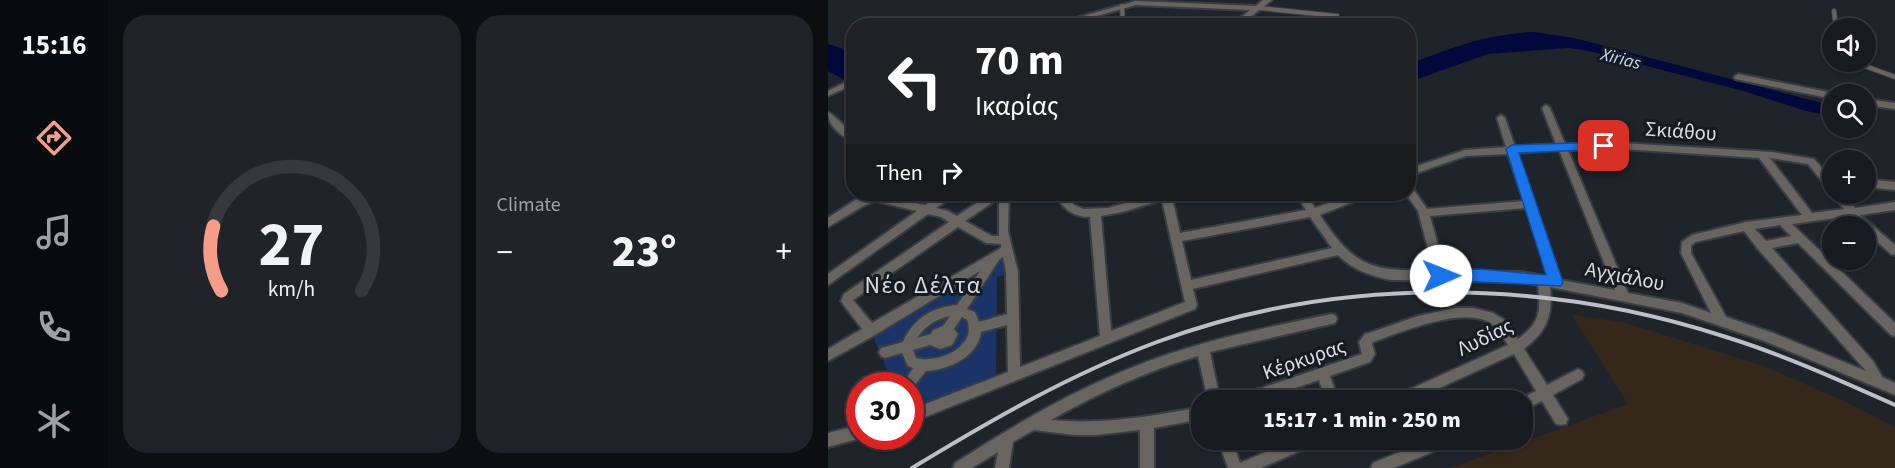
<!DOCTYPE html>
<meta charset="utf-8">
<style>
:root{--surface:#171a20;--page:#202329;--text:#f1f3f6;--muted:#9ea1a5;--line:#36383e;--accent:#f49e88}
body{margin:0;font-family:"Source Sans 3",sans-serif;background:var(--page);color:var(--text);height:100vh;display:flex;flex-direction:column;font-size:22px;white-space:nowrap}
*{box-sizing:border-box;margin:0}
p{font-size:20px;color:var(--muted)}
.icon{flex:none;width:33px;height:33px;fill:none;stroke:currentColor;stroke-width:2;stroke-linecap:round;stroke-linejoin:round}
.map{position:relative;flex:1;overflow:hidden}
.side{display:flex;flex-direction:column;gap:15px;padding:15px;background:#0d0e12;width:720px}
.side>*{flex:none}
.banner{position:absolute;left:18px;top:18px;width:570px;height:183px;border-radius:24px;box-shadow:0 2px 4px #0004,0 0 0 2px var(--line);background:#202124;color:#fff;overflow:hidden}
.controls{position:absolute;left:994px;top:18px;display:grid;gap:12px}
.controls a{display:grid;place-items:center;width:54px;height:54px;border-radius:50%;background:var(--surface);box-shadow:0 2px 4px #0004,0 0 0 2px var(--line);font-size:30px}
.speed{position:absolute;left:18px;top:372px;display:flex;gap:12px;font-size:30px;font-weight:700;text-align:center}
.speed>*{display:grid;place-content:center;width:78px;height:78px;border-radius:50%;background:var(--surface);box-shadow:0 2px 4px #0004,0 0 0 2px var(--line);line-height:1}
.speed .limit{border:9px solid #d22;background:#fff;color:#111}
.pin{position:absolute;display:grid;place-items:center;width:51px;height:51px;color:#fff;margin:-26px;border-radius:12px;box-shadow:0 3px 9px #0006}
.me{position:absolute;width:66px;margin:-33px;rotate:89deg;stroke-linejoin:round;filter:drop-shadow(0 0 4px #0008)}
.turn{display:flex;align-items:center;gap:21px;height:126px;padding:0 30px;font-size:27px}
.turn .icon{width:78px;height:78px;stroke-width:2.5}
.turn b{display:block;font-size:42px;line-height:51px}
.then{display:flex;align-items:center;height:57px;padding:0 30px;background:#0003;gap:12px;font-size:22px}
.big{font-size:45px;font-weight:800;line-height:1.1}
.side .card{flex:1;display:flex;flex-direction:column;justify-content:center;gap:9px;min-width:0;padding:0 21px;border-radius:24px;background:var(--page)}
.side .dial{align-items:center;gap:0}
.dial svg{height:156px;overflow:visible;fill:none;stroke:var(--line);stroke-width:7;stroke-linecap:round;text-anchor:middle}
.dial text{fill:var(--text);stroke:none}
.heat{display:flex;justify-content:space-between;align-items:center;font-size:33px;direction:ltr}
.side .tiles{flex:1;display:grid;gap:15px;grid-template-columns:repeat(2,1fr)}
.trip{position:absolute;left:363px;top:390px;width:342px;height:60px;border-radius:24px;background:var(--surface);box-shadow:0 2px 4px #0004,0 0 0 2px var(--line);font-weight:800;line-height:60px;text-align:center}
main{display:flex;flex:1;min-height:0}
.tab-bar{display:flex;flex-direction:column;width:108px;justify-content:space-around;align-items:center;background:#090a0d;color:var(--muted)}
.tab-bar .icon{width:42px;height:42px}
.tab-bar .on{color:var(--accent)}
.tab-bar b{font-size:27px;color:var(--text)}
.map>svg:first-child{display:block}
.industrial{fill:#35281a}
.green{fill:#1a3469}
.water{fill:#01083b}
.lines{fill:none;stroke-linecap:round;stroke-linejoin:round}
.lane-casing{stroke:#393d44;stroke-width:6}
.street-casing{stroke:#393d44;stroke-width:4}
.lane{stroke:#686561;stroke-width:4}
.street{fill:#686561;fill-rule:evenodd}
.rail{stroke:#bcbfc5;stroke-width:4}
.route{fill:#1a73e8;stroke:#114b97;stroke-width:1.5}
.labels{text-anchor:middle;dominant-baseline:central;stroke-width:6;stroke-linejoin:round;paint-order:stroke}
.far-water-label{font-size:18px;font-style:italic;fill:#c7d8fa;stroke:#161a21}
.street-label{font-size:21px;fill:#dadde2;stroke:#161a21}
.quarter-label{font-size:24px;letter-spacing:1.5px;fill:#d5dbe5;stroke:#161a21}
</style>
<main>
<nav class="tab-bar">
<b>15:16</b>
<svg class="icon on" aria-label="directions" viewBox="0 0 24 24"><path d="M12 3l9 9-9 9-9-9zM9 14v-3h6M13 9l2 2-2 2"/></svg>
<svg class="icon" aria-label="music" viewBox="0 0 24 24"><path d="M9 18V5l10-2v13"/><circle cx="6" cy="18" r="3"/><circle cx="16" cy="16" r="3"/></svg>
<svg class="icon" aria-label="phone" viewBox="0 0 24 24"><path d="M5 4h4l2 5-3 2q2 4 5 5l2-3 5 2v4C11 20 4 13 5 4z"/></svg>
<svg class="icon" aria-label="climate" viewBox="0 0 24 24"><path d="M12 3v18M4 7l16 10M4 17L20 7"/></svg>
</nav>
<section class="side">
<div class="tiles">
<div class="card dial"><svg viewBox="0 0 100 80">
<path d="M14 69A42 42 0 1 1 86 69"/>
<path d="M14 69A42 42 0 0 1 10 36" stroke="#f49e88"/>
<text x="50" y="56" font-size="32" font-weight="700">27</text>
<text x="50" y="72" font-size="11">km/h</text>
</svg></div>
<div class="card"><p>Climate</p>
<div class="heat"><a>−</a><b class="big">23°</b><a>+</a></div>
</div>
</div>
</section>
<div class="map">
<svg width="1067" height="468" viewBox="0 0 1067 468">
<rect width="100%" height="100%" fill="#1f232a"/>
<!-- industrial -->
<path class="industrial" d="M743,314L798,323L936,366L1016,401L1067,427V468H622L800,404Z"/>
<!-- green -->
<path class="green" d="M174,257L177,258L176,275L169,277L168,375L176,373V376L83,413L82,386L65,385L45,336Z"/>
<!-- water -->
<path class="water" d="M705,32L746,38L1005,106V116L978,111L919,92L761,51L740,48L660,54L581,82V64C627,47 654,35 705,32Z
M0,44L25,52V84L0,71Z"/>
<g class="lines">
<!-- lane casing -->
<g class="lane-casing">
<path id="lane" d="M294,6L295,26
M431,8L509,16
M1006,11L1008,28
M1026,62L1067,77"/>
</g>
<!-- street casing -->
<g class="street-casing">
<path id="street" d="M435,0H444L411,26H403L422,10L308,5L233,26H220L308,1L428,6Z
M910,74L1005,93L1008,94H1005V99L907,79L906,77Z
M26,78V84L0,96V91Z
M1038,99L1067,103V109L1038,105Z
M718,105L722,108L737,144L794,143L944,152L986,159L1005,181V192L1002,191L980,164L942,158L984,213L1016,209L1005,194H1015L1027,208L1067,202V210L1032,215L1067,245V255L1063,254L1038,232V226H1032L1022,216L964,224L1067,323V336L1063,335L970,243L944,248L1045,361L1054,377L1067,383V395L939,342L854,313L722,287C725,316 719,331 696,349L719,385L746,371L750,369L754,371L756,375L754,379L725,395L740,419L738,424L733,425L728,424L714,401L694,411V400H690L708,391L686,354L585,400H566L567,396L680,345C674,336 669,326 659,321C630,308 573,332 545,342L544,344L547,354L542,362L502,376L510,400H498L491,380L432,400H410L411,396L416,394L534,354L531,342L537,334L541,333L590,316L628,308H645L665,313L678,321L690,339C712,323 713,311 710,285L695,282L563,280C543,276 525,270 510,255L365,289L369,305L367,309L82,423V410L180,372L179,325L153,332C150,357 120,370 98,371L82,391V386H74L85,368L80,366L74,353L57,358L53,356L51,352L53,348L75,342C85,319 104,307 129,305L152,271L47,335L0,361V349L34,329L15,304L13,301L16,294L121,222L113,217L100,214L0,285V274L89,211L47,201L37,205L0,227V218L29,199L46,194L97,205L113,194H125L124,197L108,208L120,211L129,216L162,194H181L180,231L190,272L192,367L272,336L262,217C245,217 235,209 227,194H237L246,205L256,209L280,208L330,194H345L344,197L352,233L478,210L468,194H478L487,208L524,194H538L537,197L492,215C528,270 544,270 606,271L590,211L578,194H580V186H583L599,209L696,201L680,154L638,156L580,176V169L637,150L678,147L669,118L673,115L677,118L687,147L728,144L714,108ZM794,149L931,158L974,215L918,222L864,235L854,242L853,253L883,313L854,303L800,293L740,150ZM731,150L787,290L733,280L689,153ZM171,198V236H164L137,221ZM334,200L357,302L283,331L273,216L294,212ZM698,208L721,277L695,272L617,271L602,216ZM482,217L504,248L363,280L354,241ZM952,225L963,236L938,241L927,229ZM130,227L158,243L173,244V248L44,323L25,300ZM916,231L930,249L1038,371L945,333L898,317L863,253V246L867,242ZM175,257L178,272L179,314L151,322L147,312L139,309L171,260ZM122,316L115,326L105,330L103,334L89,338C97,326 108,319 122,316ZM134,317L139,320C150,347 110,364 88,358L85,350L102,345L112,349L124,345L130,334L126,329Z
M0,112C7,116 18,128 26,134V142C13,136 0,126 0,112Z
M1038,179L1067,182V190L1038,187Z
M503,314L507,315L509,319L507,323L503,324L382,352L392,400H380L370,356C319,371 270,393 223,420C274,425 324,416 374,407V419L326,428V468H312V430L268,435H246L206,430L185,442L181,468H167L170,452L144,468H125L127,463C185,426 243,391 308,366C371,341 437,328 503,314Z
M32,425V436L37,437L0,447V433Z
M390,440H404L412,463L466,440H488L486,445L433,468H400Z
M601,440H623L621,445L566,468H543L545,463Z"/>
</g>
<!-- lane -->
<use href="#lane" class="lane"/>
<!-- street -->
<use href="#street" class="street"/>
<!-- rail -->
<path class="rail" d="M84,468C163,420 243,374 329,342C509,275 717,278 898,337C956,355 1011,380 1067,405"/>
</g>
<!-- route -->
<path class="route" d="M776,142L780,143V149L691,153L735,282L733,286L608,280L606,276L608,271L613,270L653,269L718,275L678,149L684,145Z"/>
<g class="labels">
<!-- far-water labels -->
<g class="far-water-label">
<text transform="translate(793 59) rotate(14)">Xirias</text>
</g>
<!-- street labels -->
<g class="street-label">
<text transform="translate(853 131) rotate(4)">Σκιάθου</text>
<text transform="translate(797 276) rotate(11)">Αγχιάλου</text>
<text transform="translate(657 337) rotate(-26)">Λυδίας</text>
<text transform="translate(476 359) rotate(-19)">Κέρκυρας</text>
</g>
<!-- quarter labels -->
<g class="quarter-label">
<text x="95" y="285">Νέο Δέλτα</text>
</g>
</g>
</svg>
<div class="controls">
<a><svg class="icon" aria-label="sound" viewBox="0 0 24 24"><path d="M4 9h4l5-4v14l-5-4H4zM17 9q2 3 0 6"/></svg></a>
<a><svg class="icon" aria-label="search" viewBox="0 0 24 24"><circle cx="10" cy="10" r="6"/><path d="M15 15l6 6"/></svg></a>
<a>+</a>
<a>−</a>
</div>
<div class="speed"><div class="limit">30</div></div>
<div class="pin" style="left:776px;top:146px;background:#d93025"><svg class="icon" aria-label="arrive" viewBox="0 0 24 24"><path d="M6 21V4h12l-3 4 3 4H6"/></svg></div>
<svg class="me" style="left:613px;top:276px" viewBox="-20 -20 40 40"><circle r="19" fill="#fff"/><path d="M0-13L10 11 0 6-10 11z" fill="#1a73e8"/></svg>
<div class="trip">15:17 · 1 min · 250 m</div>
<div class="banner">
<div class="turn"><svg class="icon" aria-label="left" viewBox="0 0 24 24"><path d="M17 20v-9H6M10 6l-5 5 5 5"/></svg><div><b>70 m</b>Ικαρίας</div></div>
<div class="then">Then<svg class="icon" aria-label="right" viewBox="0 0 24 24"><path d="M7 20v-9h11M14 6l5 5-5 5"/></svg></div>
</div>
</div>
</main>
